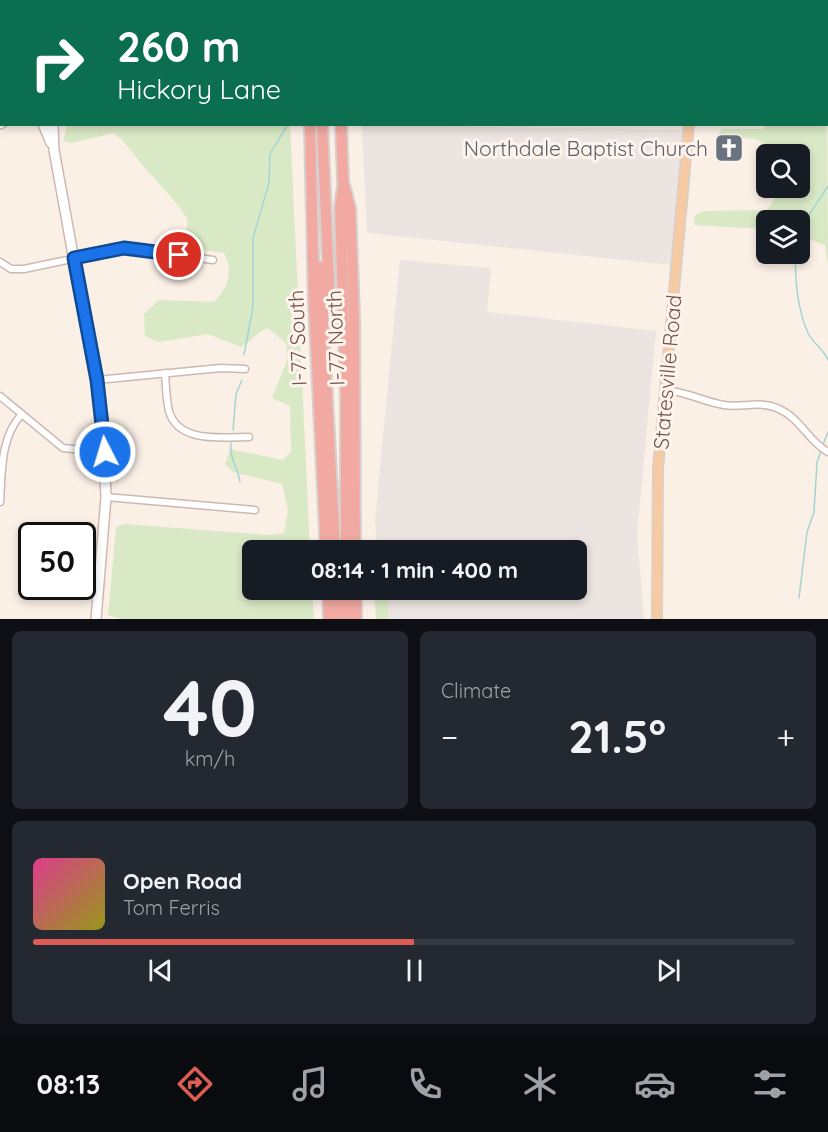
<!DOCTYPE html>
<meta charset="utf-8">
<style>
:root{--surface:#171b24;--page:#242831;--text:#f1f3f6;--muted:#9ea1a6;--line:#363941;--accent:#dd5c53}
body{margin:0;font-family:Quicksand,sans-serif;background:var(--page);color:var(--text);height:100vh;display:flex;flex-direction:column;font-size:22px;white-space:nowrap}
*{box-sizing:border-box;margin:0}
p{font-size:20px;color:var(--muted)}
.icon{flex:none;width:33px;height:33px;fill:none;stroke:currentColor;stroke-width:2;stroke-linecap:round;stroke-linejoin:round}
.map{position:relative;height:619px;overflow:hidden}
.sheet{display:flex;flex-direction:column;gap:12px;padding:12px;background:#0d0f14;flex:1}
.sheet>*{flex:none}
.hud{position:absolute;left:0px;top:0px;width:828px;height:126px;box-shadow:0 3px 9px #0003;background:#0b6e4f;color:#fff;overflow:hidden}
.buttons{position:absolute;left:756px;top:144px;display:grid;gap:12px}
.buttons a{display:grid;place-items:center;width:54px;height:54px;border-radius:9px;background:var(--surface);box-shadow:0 3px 9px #0003;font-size:30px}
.speed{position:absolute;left:18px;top:522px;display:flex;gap:12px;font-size:30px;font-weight:700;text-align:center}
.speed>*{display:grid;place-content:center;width:78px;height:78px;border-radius:50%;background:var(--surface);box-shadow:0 3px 9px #0003;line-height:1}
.speed .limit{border:3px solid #111;border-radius:9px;background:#fff;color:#111}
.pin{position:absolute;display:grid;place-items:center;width:51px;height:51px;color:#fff;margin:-26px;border:3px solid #fff;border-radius:50%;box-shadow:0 2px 6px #0007}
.me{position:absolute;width:66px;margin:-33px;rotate:355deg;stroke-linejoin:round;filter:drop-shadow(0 0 4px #0008)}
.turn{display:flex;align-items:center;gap:21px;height:126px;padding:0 18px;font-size:27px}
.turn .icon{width:78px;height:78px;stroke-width:2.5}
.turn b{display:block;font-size:42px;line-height:51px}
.big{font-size:45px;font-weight:800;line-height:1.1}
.sheet .tile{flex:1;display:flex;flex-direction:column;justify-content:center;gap:9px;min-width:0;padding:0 21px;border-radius:9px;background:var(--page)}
.sheet .dial{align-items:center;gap:0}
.dial b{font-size:78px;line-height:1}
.song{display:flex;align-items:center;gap:18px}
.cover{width:72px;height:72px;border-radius:9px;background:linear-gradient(135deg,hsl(330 70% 55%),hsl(60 70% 35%))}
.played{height:6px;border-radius:3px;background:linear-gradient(90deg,var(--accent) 50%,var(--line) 50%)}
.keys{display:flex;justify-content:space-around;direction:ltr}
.heat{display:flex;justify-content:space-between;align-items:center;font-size:33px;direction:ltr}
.sheet .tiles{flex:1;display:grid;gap:12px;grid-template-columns:1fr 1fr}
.tile:last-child{grid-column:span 2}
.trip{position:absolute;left:242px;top:540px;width:345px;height:60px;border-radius:9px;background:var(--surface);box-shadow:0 3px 9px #0003;font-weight:800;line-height:60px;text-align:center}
.tabs{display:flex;height:96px;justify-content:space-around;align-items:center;background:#090b0e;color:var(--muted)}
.tabs .icon{width:42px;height:42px}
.tabs .current{color:var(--accent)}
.tabs b{font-size:27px;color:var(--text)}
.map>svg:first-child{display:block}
.industrial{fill:#ebe4e0}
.green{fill:#d9e8c5}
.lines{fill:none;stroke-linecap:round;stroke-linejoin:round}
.stream{stroke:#a3d5d5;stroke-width:1.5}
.minor-casing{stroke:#ceb8b0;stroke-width:9}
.secondary-casing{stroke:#d1b7ae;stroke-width:12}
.primary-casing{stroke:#d8cfcd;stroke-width:12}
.motorway-casing{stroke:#d8cfcd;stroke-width:14}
.minor{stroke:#fff;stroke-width:6}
.secondary{stroke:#fff;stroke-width:9}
.primary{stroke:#f6caa3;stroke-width:9}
.motorway{stroke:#f1a9a1;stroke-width:10}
.route-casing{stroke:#114b97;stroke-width:15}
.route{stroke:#1a73e8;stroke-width:10}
.labels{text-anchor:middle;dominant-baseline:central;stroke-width:6;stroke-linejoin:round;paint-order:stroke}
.worship-label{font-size:21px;fill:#5b616d;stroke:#fef4ec;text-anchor:end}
.street-label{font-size:21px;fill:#73544c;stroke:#fef4ec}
</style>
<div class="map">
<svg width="828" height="619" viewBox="0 0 828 619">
<rect width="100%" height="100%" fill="#fbf0e6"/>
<!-- industrial -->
<path class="industrial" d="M362,125L683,130L671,265L367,233Z
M400,260L491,268L487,312L656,331L637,534L644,619H382L380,590H576V550H377L375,520Z"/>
<!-- green -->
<path class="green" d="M827,76L828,265L825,245L800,236V220H766V229L694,225L695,215L704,211L767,210L782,188H800V154H776C763,135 743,138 722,138L718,134L722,129H764L765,125L826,124Z
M67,125H290L310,550H252V590H312L314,619H121L108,615L116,527L124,524L270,535L284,533L288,510L282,484L233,472L225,464L230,449L282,460L291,452L290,406L272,398L288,358L286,343L268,328C256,332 252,341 241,347L208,334L159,342L145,336L144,314L159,300L214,302C228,288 234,272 224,253L190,248L185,239L188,220C175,198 161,187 145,168C134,156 127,142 113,133L72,143L63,141Z
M374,590H387L388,619H376Z"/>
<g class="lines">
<!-- stream -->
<path class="stream" d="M724,0L725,2
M826,118L828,120
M800,239L807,218L828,186
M796,254C794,278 798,311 808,333C813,343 824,350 828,360
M244,355L253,307V238L269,183L270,154L288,124
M233,430L236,394L242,380
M231,443C229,458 238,467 240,482
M822,447L828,432
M262,541L278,550
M799,598L807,532L814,512L817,462L821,451"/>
<!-- minor casing -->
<g class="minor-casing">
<path id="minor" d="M57,0V2
M160,0L161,2
M797,0L799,2
M826,26L828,24
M826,31L828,32
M0,262L11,269H24L124,248L213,260
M165,373C166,386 166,399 169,411C178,444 224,437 249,437
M97,380L221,368L245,369
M665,390C688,392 704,402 724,405C742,408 761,400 779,409C800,418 809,442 828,452
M0,396L63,448L105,452
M106,497L255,510
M0,502C2,472 0,437 22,414"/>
</g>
<!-- secondary casing -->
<g class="secondary-casing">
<path id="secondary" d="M11,0L12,2
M194,2L202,0
M0,124L2,123
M43,124L51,143
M53,124L54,150L103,420L106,497L96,619"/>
</g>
<!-- primary casing -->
<g class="primary-casing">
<path id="primary" d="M699,2V0
M657,619L658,468L689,124"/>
</g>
<!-- motorway casing -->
<g class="motorway-casing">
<path id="motorway" d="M305,0V2
M322,0V2
M337,0V2
M310,124L314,303L326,550
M322,124L330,311
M341,124L343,181L350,208L354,316L355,550
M343,187L340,207L346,398V550
M320,267L335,550
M328,590L329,619
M337,590L338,619
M347,590L348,619
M356,590V619"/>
</g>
<!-- minor -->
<use href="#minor" class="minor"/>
<!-- secondary -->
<use href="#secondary" class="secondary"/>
<!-- primary -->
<use href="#primary" class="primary"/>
<!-- motorway -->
<use href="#motorway" class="motorway"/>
</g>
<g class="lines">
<!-- route casing -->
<g class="route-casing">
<path id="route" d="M105,452L97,380L74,258L124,248L179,255"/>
</g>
<!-- route -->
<use href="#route" class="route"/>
</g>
<!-- icons -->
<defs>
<g id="church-square" transform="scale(1.5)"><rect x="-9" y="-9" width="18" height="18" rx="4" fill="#6b7280" stroke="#fef4ec"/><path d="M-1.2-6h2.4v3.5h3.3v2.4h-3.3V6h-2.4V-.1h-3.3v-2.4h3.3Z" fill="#fff"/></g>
</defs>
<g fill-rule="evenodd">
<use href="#church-square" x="729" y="148"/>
</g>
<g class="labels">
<!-- worship labels -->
<g class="worship-label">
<text x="708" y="148">Northdale Baptist Church</text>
</g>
<!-- street labels -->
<g class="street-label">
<text transform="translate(297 338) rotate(-92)">I-77 South</text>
<text transform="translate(335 338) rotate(-92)">I-77 North</text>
<text transform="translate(667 372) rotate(-85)">Statesville Road</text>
</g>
</g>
</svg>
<div class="buttons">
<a><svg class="icon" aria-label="search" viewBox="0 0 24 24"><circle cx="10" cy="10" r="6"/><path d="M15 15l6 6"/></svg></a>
<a><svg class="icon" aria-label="layers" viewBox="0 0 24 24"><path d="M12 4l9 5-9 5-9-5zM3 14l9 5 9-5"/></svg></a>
</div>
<div class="speed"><div class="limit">50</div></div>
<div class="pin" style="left:179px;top:255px;background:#d93025"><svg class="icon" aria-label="arrive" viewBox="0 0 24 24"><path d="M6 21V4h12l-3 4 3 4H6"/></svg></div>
<svg class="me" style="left:105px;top:452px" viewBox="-20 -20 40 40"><circle r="17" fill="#1a73e8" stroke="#fff" stroke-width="3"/><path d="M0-11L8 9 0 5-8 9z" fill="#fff"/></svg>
<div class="trip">08:14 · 1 min · 400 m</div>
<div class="hud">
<div class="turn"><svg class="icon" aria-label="right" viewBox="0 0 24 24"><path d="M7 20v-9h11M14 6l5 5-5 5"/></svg><div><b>260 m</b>Hickory Lane</div></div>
</div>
</div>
<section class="sheet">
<div class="tiles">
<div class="tile dial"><b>40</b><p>km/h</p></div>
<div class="tile"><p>Climate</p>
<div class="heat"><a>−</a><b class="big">21.5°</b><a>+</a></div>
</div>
<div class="tile">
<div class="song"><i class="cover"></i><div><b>Open Road</b><p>Tom Ferris</p></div></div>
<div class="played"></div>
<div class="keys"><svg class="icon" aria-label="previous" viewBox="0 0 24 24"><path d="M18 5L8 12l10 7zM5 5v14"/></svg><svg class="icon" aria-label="pause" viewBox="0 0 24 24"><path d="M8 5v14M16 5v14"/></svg><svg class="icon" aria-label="next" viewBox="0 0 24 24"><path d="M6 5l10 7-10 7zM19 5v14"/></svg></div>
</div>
</div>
</section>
<nav class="tabs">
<b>08:13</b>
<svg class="icon current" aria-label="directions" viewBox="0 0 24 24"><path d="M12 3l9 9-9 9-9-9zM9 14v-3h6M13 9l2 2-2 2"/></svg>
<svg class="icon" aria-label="music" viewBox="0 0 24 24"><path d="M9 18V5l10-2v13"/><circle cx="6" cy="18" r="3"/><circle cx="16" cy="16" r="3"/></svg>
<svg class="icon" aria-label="phone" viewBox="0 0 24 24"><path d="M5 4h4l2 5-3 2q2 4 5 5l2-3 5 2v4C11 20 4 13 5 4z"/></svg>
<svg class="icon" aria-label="climate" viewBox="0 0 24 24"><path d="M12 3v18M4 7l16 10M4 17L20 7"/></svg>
<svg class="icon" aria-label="car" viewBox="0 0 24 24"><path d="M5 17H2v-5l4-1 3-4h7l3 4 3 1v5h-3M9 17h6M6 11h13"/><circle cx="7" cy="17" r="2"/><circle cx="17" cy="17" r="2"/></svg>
<svg class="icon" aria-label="filters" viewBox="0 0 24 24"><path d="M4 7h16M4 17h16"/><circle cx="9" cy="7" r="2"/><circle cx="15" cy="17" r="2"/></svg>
</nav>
